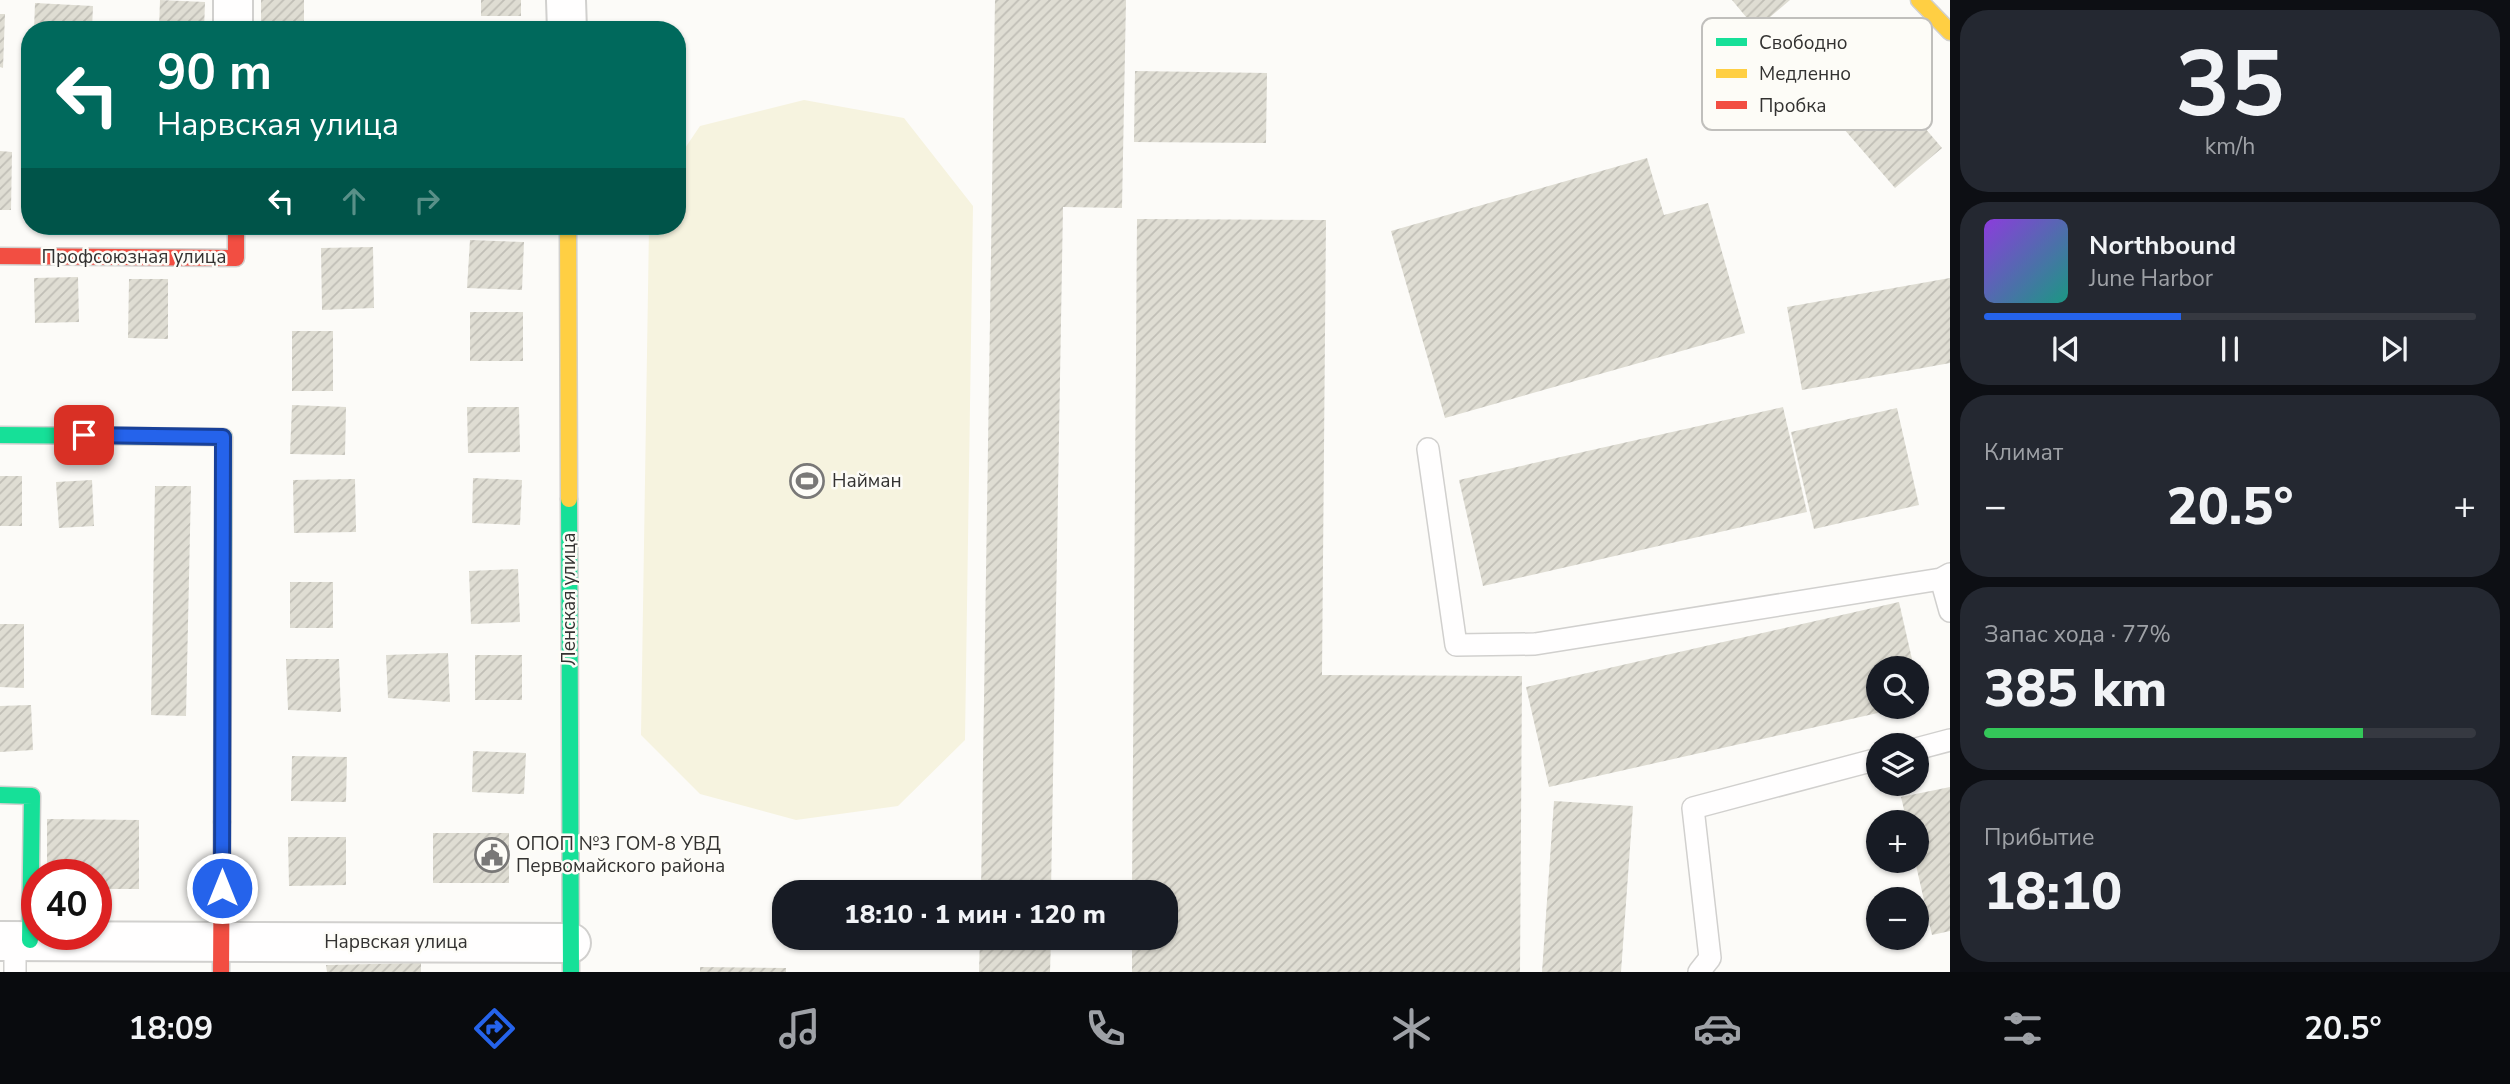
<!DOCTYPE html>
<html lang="ru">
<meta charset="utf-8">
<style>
:root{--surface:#171b24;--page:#242831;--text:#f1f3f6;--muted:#9ea1a6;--line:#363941;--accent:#2563eb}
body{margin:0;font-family:"Nunito Sans",sans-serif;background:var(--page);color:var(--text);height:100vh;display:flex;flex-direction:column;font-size:26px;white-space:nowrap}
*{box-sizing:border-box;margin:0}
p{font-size:23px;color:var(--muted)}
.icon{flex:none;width:38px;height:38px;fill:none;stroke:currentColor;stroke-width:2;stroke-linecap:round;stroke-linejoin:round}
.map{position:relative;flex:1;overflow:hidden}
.drawer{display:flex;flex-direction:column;gap:10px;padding:10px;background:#0d0f14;width:560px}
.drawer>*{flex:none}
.guide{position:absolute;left:21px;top:21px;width:665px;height:214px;border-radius:28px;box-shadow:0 2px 5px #0004;background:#00695c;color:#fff;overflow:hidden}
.fabs{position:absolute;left:1866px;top:656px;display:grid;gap:14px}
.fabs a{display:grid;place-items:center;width:63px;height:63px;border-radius:50%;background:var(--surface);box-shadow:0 2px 5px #0004;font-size:35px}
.speed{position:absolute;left:21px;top:859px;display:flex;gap:14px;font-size:35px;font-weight:700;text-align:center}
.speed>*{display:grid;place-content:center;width:91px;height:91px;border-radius:50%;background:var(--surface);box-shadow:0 2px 5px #0004;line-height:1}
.speed .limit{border:10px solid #d22;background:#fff;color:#111}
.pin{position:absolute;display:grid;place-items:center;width:60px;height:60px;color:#fff;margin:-30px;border-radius:14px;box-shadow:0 4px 10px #0006}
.me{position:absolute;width:77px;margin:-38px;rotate:0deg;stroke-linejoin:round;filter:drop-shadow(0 0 5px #0008)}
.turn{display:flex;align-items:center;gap:24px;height:147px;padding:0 21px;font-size:32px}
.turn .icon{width:91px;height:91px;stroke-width:2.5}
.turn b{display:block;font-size:49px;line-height:60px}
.lanes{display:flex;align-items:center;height:66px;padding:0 21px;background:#0003;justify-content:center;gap:35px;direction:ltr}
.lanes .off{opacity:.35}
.big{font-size:52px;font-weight:800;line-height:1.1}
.drawer .tile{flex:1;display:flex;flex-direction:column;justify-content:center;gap:10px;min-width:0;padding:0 24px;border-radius:28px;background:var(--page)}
.drawer .dial{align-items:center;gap:0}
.dial b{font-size:91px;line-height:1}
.song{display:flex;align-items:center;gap:21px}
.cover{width:84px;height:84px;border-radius:10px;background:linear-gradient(135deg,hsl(270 70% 55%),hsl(170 70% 35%))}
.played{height:7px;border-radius:4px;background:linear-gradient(90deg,var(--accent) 40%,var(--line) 40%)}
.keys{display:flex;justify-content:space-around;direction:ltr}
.heat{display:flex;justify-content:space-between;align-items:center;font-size:38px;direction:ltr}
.charge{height:10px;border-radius:5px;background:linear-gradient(90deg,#34c759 77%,var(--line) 0)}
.trip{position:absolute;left:772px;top:880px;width:406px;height:70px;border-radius:28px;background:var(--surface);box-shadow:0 2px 5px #0004;font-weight:800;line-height:70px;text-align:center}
.tab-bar{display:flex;height:112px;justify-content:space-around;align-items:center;background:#090b0e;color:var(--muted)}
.tab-bar .icon{width:49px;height:49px}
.tab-bar .on{color:var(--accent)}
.tab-bar b{font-size:32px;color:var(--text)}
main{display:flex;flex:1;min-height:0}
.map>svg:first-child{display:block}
.green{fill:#f6f3df}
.building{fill:url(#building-hatch)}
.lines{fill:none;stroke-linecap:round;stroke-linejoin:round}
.lane-casing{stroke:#d1d0ce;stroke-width:24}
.street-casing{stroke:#d1d0ce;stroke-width:42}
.fast-casing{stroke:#d1d0ce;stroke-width:19}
.slow-casing{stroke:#d1d0ce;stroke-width:19}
.jam-casing{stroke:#d1d0ce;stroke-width:19}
.lane{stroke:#fffefe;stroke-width:21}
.street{stroke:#fffefe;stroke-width:38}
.fast{stroke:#16e098;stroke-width:16}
.slow{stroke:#ffcf43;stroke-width:16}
.jam{stroke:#f24e42;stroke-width:16}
.route-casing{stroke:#184099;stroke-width:18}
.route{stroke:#2563eb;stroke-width:12}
.labels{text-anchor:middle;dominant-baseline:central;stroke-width:5;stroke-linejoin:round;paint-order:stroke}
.street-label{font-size:19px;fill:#333231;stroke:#fdfcf7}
.poi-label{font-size:19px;fill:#333231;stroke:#fdfcf7;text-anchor:start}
.key{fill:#fdfcf7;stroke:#c0bfbc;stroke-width:2}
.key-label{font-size:19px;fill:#333231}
</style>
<main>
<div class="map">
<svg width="1950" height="972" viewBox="0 0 1950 972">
<defs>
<pattern id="building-hatch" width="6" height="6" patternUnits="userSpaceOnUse" patternTransform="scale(1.75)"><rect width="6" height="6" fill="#dfddd3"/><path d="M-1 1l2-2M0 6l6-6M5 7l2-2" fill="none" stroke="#c0beb6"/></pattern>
</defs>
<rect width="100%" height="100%" fill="#fcfbf8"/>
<!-- green -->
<path class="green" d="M804,100L904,118L973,206L965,740L898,806L796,820L700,794L641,735L649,226H677V160L700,126Z"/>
<!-- building -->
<path class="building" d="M160,0L205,2L204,30H159Z
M261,0H304V22L261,23Z
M481,0H521V16H481Z
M995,0H1126L1122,208L1063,207L1051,892H981Z
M1732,0H1790L1756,29Z
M35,3L93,6L92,30H34Z
M0,14H5L3,68L0,67Z
M1871,65L1942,148L1895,188L1824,106Z
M1135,71L1267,73L1266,143L1134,142Z
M0,151L12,152L11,210H0Z
M1647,158L1664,215L1708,203L1745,333L1445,418L1391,231Z
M1137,219L1326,220L1322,675L1522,676L1520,972H1132V938H1166V892H1132Z
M273,226H320V233L273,234Z
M470,240L524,242L522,290L467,288Z
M373,247L374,308L322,310L321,248Z
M78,277L79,322L35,323L34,278Z
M1950,278V363L1802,390L1787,307Z
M129,279H168V339L128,338Z
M470,312H523V361H470Z
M292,331H333V391H292Z
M292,405L346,407L345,455L290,454Z
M467,407H519L520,452L468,453Z
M1783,407L1807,512L1483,586L1459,480Z
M1897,408L1919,505L1814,529L1791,432Z
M0,476H22V526H0Z
M473,478L522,480L520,525L472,523Z
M355,479L356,532L294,533L293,480Z
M92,480L94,526L59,528L56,482Z
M155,486H191L186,716L151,715Z
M518,569L520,622L471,624L469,571Z
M290,582H333V628H290Z
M1899,602L1914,668H1878V707L1900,708L1549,787L1526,687Z
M0,624H24V688L0,687Z
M448,653L450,702L388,698L386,655Z
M475,655H522V700H475Z
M286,659H339L341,712L288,710Z
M1916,682L1922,703L1916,704Z
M31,705L33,750L0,752V706Z
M473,751L526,753L524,794L472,792Z
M292,756L347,757L346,802L291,801Z
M1950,787V931L1932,935L1915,861L1916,822H1907L1901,797Z
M1554,801L1633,806L1621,972H1542Z
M47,819L139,820V889H96V875H47Z
M433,833H509V883H433Z
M288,837H346V885L289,886Z
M980,938H1051L1050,972H979Z
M421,963V972H327L326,965Z
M700,967L786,968V972H700Z"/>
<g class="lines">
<!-- lane casing -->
<g class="lane-casing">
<path id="lane" d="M1428,449L1456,645L1535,644L1941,579L1950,574
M1941,579L1950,611
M1916,749L1950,740
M15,942V972
M1699,972L1710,958L1693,808L1878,759"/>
</g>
<!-- street casing -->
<g class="street-casing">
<path id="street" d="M233,0V30
M566,0L567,30
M0,941L571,943"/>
</g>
<!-- fast casing -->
<g class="fast-casing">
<path id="fast" d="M0,435L224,437L222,822
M569,499L571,972
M0,795L32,796L30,940"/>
</g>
<!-- slow casing -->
<g class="slow-casing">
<path id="slow" d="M1919,0L1950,32
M568,226L569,499"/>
</g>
<!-- jam casing -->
<g class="jam-casing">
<path id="jam" d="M0,256L236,258V226
M221,972L222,822"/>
</g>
<!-- lane -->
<use href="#lane" class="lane"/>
<!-- street -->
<use href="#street" class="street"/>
<!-- fast -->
<use href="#fast" class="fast"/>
<!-- slow -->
<use href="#slow" class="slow"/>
<!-- jam -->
<use href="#jam" class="jam"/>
</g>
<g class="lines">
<!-- route casing -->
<g class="route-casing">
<path id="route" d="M84,435L223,437L222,888"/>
</g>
<!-- route -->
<use href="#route" class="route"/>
</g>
<!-- icons -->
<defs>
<g id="stadium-ring" transform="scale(1.75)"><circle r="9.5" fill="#fdfcf7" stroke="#797877" stroke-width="1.5"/><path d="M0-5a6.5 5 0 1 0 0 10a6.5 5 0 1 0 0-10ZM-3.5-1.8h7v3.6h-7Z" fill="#797877"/></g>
<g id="civic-ring" transform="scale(1.75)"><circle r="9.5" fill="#fdfcf7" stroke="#797877" stroke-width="1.5"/><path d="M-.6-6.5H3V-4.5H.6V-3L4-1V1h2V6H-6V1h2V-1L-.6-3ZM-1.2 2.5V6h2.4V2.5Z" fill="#797877"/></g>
</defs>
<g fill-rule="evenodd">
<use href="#stadium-ring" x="807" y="481"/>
<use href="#civic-ring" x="492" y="855"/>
</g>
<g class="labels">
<!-- street labels -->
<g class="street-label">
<text x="134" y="257">Профсоюзная улица</text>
<text transform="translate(569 599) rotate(-90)">Ленская улица</text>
<text x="396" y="942">Нарвская улица</text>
</g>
<!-- poi labels -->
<g class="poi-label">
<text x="832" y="481">Найман</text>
<text x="516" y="844">ОПОП №3 ГОМ-8 УВД<tspan x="516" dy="22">Первомайского района</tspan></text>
</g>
</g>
<!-- legend -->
<rect x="1702" y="18" width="230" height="112" rx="10" class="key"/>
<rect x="1716" y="38" width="31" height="8" fill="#16e098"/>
<rect x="1716" y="69" width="31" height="9" fill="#ffcf43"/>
<rect x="1716" y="101" width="31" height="8" fill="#f24e42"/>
<g class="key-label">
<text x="1759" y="49">Свободно</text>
<text x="1759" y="80">Медленно</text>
<text x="1759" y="112">Пробка</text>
</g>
</svg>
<div class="fabs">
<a><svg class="icon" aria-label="search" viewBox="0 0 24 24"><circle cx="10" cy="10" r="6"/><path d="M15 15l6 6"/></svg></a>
<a><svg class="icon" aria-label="layers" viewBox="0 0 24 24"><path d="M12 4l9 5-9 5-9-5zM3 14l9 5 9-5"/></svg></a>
<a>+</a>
<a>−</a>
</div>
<div class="speed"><div class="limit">40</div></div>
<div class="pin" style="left:84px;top:435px;background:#d93025"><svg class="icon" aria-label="arrive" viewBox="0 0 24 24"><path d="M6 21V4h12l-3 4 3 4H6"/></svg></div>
<svg class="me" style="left:222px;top:888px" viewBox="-20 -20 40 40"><circle r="17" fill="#2563eb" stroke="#fff" stroke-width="3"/><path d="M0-11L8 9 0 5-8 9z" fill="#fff"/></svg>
<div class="trip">18:10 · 1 мин · 120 m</div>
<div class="guide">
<div class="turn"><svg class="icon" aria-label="left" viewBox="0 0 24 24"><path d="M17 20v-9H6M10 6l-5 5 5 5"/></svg><div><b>90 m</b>Нарвская улица</div></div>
<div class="lanes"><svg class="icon" aria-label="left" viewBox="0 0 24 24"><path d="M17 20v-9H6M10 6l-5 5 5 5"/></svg><svg class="icon off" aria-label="ahead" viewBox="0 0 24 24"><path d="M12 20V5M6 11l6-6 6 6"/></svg><svg class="icon off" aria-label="right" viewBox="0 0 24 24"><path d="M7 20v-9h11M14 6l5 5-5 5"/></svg></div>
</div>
</div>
<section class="drawer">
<div class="tile dial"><b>35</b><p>km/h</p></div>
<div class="tile">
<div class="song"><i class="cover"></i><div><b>Northbound</b><p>June Harbor</p></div></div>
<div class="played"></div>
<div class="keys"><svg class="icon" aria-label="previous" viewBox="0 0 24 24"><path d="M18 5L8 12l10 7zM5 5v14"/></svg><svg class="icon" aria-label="pause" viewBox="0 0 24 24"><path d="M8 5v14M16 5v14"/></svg><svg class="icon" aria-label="next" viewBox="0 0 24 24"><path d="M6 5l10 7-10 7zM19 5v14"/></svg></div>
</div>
<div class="tile"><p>Климат</p>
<div class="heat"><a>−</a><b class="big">20.5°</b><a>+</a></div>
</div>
<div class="tile"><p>Запас хода · 77%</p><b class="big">385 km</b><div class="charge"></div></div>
<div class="tile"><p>Прибытие</p><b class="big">18:10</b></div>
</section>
</main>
<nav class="tab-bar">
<b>18:09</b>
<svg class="icon on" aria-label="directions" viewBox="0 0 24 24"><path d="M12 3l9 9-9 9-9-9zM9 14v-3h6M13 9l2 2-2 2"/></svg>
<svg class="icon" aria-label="music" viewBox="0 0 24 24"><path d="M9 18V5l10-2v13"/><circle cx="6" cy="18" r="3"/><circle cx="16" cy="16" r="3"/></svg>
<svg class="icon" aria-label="phone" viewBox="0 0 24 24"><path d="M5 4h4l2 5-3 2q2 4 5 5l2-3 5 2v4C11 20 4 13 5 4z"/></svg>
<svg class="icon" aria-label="climate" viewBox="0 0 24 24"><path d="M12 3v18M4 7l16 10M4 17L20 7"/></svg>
<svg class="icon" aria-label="car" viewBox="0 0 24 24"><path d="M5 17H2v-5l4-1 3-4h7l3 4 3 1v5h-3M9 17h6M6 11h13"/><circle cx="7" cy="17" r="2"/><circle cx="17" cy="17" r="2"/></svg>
<svg class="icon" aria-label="filters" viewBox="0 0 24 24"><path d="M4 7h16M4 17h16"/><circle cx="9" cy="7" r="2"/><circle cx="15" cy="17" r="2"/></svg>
<b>20.5°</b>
</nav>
